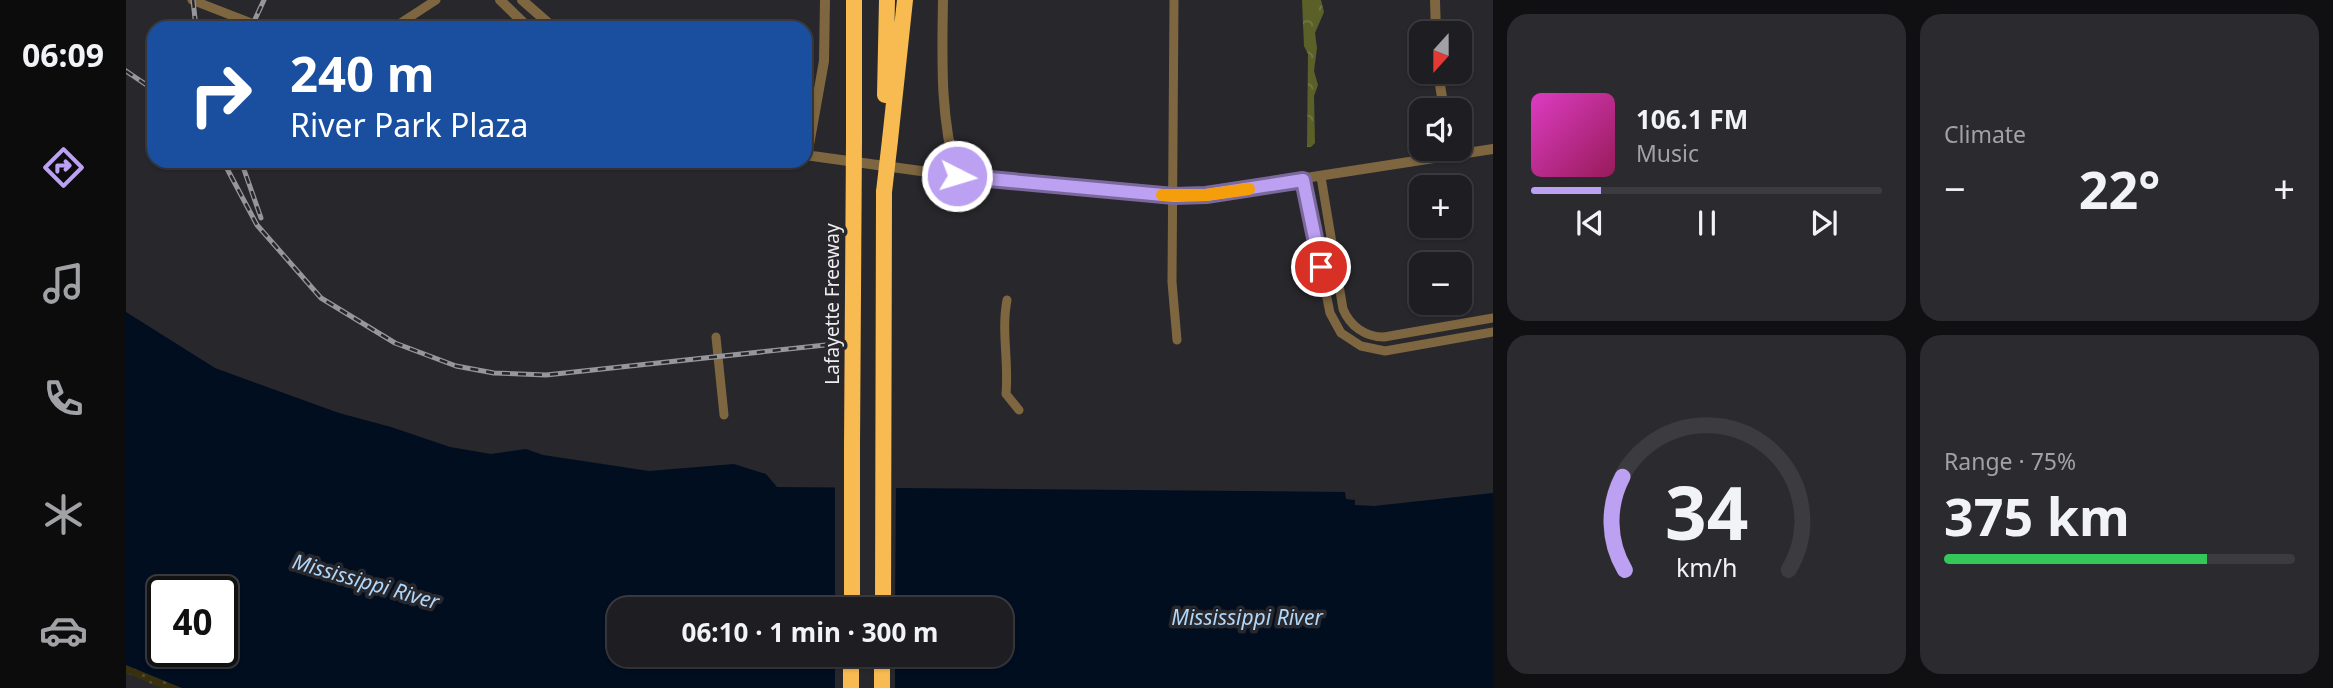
<!DOCTYPE html>
<meta charset="utf-8">
<style>
:root{--surface:#1e1d21;--page:#2b2a2e;--text:#f1f3f6;--muted:#a1a2a5;--line:#3c3b3f;--accent:#bca0f2}
body{margin:0;font-family:"Noto Sans",sans-serif;background:var(--page);color:var(--text);height:100vh;display:flex;flex-direction:column;font-size:26px;white-space:nowrap}
*{box-sizing:border-box;margin:0}
p{font-size:23px;color:var(--muted)}
.icon{flex:none;width:38px;height:38px;fill:none;stroke:currentColor;stroke-width:2;stroke-linecap:round;stroke-linejoin:round}
.map{position:relative;flex:1;overflow:hidden}
.details{display:flex;flex-direction:column;gap:14px;padding:14px;background:#101012;width:840px}
.details>*{flex:none}
.hud{position:absolute;left:21px;top:21px;width:665px;height:147px;border-radius:21px;box-shadow:0 2px 5px #0004,0 0 0 2px var(--line);background:#1a4fa0;color:#fff;overflow:hidden}
.needle{width:46px;rotate:201deg}
.fabs{position:absolute;left:1283px;top:21px;display:grid;gap:14px}
.fabs a{display:grid;place-items:center;width:63px;height:63px;border-radius:14px;background:var(--surface);box-shadow:0 2px 5px #0004,0 0 0 2px var(--line);font-size:35px}
.speed{position:absolute;left:21px;top:576px;display:flex;gap:14px;font-size:35px;font-weight:700;text-align:center}
.speed>*{display:grid;place-content:center;width:91px;height:91px;border-radius:50%;background:var(--surface);box-shadow:0 2px 5px #0004,0 0 0 2px var(--line);line-height:1}
.speed .limit{border:4px solid #111;border-radius:10px;background:#fff;color:#111}
.pin{position:absolute;display:grid;place-items:center;width:60px;height:60px;color:#fff;margin:-30px;border:4px solid #fff;border-radius:50%;box-shadow:0 2px 7px #0007}
.me{position:absolute;width:77px;margin:-38px;rotate:95deg;stroke-linejoin:round;filter:drop-shadow(0 0 5px #0008)}
.turn{display:flex;align-items:center;gap:24px;height:147px;padding:0 28px;font-size:32px}
.turn .icon{width:91px;height:91px;stroke-width:2.5}
.turn b{display:block;font-size:49px;line-height:60px}
.big{font-size:52px;font-weight:700;line-height:1.1}
.details .tile{flex:1;display:flex;flex-direction:column;justify-content:center;gap:10px;min-width:0;padding:0 24px;border-radius:21px;background:var(--page)}
.details .dial{align-items:center;gap:0}
.dial svg{height:182px;overflow:visible;fill:none;stroke:var(--line);stroke-width:7;stroke-linecap:round;text-anchor:middle}
.dial text{fill:var(--text);stroke:none}
.song{display:flex;align-items:center;gap:21px}
.cover{width:84px;height:84px;border-radius:10px;background:linear-gradient(135deg,hsl(310 70% 55%),hsl(330 70% 35%))}
.played{height:7px;border-radius:4px;background:linear-gradient(90deg,var(--accent) 20%,var(--line) 20%)}
.keys{display:flex;justify-content:space-around;direction:ltr}
.heat{display:flex;justify-content:space-between;align-items:center;font-size:38px;direction:ltr}
.charge{height:10px;border-radius:5px;background:linear-gradient(90deg,#34c759 75%,var(--line) 0)}
.details .tiles{flex:1;display:grid;gap:14px;grid-template-columns:repeat(2,1fr)}
.trip{position:absolute;left:481px;top:597px;width:406px;height:70px;border-radius:21px;background:var(--surface);box-shadow:0 2px 5px #0004,0 0 0 2px var(--line);font-weight:700;line-height:70px;text-align:center}
main{display:flex;flex:1;min-height:0}
.menu{display:flex;flex-direction:column;width:126px;justify-content:space-around;align-items:center;background:#0c0c0d;color:var(--muted)}
.menu .icon{width:49px;height:49px}
.menu .on{color:var(--accent)}
.menu b{font-size:32px;color:var(--text)}
.map>svg:first-child{display:block}
.forest{fill:url(#forest-crowns)}
.sand{fill:url(#sand-dots)}
.water{fill:#000e20;fill-rule:evenodd}
.pier{fill:#28272c}
.lines{fill:none;stroke-linecap:round;stroke-linejoin:round}
.minor{stroke:#7e6640;stroke-width:9}
.tertiary{stroke:#7e6640;stroke-width:10}
.motorway{stroke:#f7bb51;stroke-width:16}
.rail-casing{stroke:#97969a;stroke-width:5}
.rail{stroke:#28272c;stroke-width:2.5;stroke-dasharray:8;stroke-linecap:butt}
.motorway-bridge{stroke:#f7bb51;stroke-width:16}
.route-casing{stroke:#7a689d;stroke-width:18}
.route{stroke:#bca0f2;stroke-width:12}
.slow{stroke:#f59e0b;stroke-width:12}
.labels{text-anchor:middle;dominant-baseline:central;stroke-width:7;stroke-linejoin:round;paint-order:stroke}
.street-label{font-size:19px;fill:#edecef;stroke:#28272c}
.water-label{font-size:21px;font-style:italic;fill:#afd7fb;stroke:#28272c}
</style>
<main>
<nav class="menu">
<b>06:09</b>
<svg class="icon on" aria-label="directions" viewBox="0 0 24 24"><path d="M12 3l9 9-9 9-9-9zM9 14v-3h6M13 9l2 2-2 2"/></svg>
<svg class="icon" aria-label="music" viewBox="0 0 24 24"><path d="M9 18V5l10-2v13"/><circle cx="6" cy="18" r="3"/><circle cx="16" cy="16" r="3"/></svg>
<svg class="icon" aria-label="phone" viewBox="0 0 24 24"><path d="M5 4h4l2 5-3 2q2 4 5 5l2-3 5 2v4C11 20 4 13 5 4z"/></svg>
<svg class="icon" aria-label="climate" viewBox="0 0 24 24"><path d="M12 3v18M4 7l16 10M4 17L20 7"/></svg>
<svg class="icon" aria-label="car" viewBox="0 0 24 24"><path d="M5 17H2v-5l4-1 3-4h7l3 4 3 1v5h-3M9 17h6M6 11h13"/><circle cx="7" cy="17" r="2"/><circle cx="17" cy="17" r="2"/></svg>
</nav>
<div class="map">
<svg width="1367" height="688" viewBox="0 0 1367 688">
<defs>
<pattern id="forest-crowns" width="20" height="18" patternUnits="userSpaceOnUse" patternTransform="scale(1.75)"><rect width="20" height="18" fill="#5a6027"/><path d="M2 6a3 3 0 1 1 6 0M12 15a3 3 0 1 1 6 0" fill="none" stroke="#727747"/></pattern>
<pattern id="sand-dots" width="8" height="8" patternUnits="userSpaceOnUse" patternTransform="scale(1.75)"><rect width="8" height="8" fill="#372f0e"/><path d="M2 2h.1M6 6h.1" fill="none" stroke="#544d31" stroke-width="1.8" stroke-linecap="round"/></pattern>
</defs>
<rect width="100%" height="100%" fill="#28272c"/>
<!-- forest -->
<path class="forest" d="M1176,0H1195L1198,12L1189,33L1191,48L1188,71L1192,85L1188,96L1189,143L1185,147H1181L1182,54L1178,46Z"/>
<!-- sand -->
<path class="sand" d="M0,665L56,688H35L0,673Z"/>
<!-- water -->
<path class="water" d="M0,312L89,368L213,413L265,427L324,447L365,454L400,449L417,455L523,471L608,464L640,474L651,487L1219,492L1220,499L1229,500V505L1248,506L1367,493V688H56L0,665ZM37,592H96V651H37ZM494,609H875V654H494Z"/>
<!-- pier -->
<path class="pier" d="M709,484H770L769,609H709Z
M709,655H769V688H709Z"/>
<g class="lines">
<!-- minor -->
<path class="minor" d="M66,0L138,28
M1048,0L1046,282L1051,340
M267,28L310,0
M1195,177L1217,309C1224,326 1239,337 1258,337L1367,318
M1177,180L1204,313L1215,333L1235,346L1259,351L1367,332
M881,300C875,331 883,362 880,394L893,410
M590,337L598,415"/>
<!-- tertiary -->
<path class="tertiary" d="M374,0L403,28
M396,0L428,28
M817,0C816,60 814,118 831,176
M1309,0L1310,33
M1312,72L1318,110
M679,155L831,176L1063,196L1367,149
M681,156L698,61L699,0"/>
<!-- motorway -->
<path class="motorway" d="M759,95L761,0
M728,140V0
M764,140L779,0
M726,609V446
M757,609L758,192
M725,688V654
M756,688V654"/>
<!-- rail casing -->
<g class="rail-casing">
<path id="rail" d="M67,0L70,28
M125,28L138,0
M0,71L28,90
M97,161L131,225L195,298L269,343L330,366L368,373L420,375L709,344
M115,161L135,218"/>
</g>
<!-- rail -->
<use href="#rail" class="rail"/>
<!-- motorway-bridge -->
<path class="motorway-bridge" d="M758,192L764,140
M726,446L728,140"/>
</g>
<g class="lines">
<!-- route casing -->
<g class="route-casing">
<path id="route" d="M831,176L1048,196L1080,195L1177,180L1195,267"/>
</g>
<!-- route -->
<use href="#route" class="route"/>
<!-- slow -->
<path class="slow" d="M1036,195H1080L1123,189"/>
</g>
<g class="labels">
<!-- street labels -->
<g class="street-label">
<text transform="translate(706 304) rotate(-90)">Lafayette Freeway</text>
</g>
<!-- water labels -->
<g class="water-label">
<text transform="translate(240 581) rotate(16)">Mississippi River</text>
<text x="1121" y="617">Mississippi River</text>
</g>
</g>
</svg>
<div class="fabs">
<a><svg class="needle" viewBox="-14 -14 28 28"><path d="M0-13l5 13h-10z" fill="#e53935"/><path d="M0 13l5-13h-10z" fill="#a1a2a5"/></svg></a>
<a><svg class="icon" aria-label="sound" viewBox="0 0 24 24"><path d="M4 9h4l5-4v14l-5-4H4zM17 9q2 3 0 6"/></svg></a>
<a>+</a>
<a>−</a>
</div>
<div class="speed"><div class="limit">40</div></div>
<div class="pin" style="left:1195px;top:267px;background:#d93025"><svg class="icon" aria-label="arrive" viewBox="0 0 24 24"><path d="M6 21V4h12l-3 4 3 4H6"/></svg></div>
<svg class="me" style="left:831px;top:176px" viewBox="-20 -20 40 40"><circle r="17" fill="#bca0f2" stroke="#fff" stroke-width="3"/><path d="M0-11L8 9 0 5-8 9z" fill="#fff"/></svg>
<div class="trip">06:10 · 1 min · 300 m</div>
<div class="hud">
<div class="turn"><svg class="icon" aria-label="right" viewBox="0 0 24 24"><path d="M7 20v-9h11M14 6l5 5-5 5"/></svg><div><b>240 m</b>River Park Plaza</div></div>
</div>
</div>
<section class="details">
<div class="tiles">
<div class="tile">
<div class="song"><i class="cover"></i><div><b>106.1 FM</b><p>Music</p></div></div>
<div class="played"></div>
<div class="keys"><svg class="icon" aria-label="previous" viewBox="0 0 24 24"><path d="M18 5L8 12l10 7zM5 5v14"/></svg><svg class="icon" aria-label="pause" viewBox="0 0 24 24"><path d="M8 5v14M16 5v14"/></svg><svg class="icon" aria-label="next" viewBox="0 0 24 24"><path d="M6 5l10 7-10 7zM19 5v14"/></svg></div>
</div>
<div class="tile"><p>Climate</p>
<div class="heat"><a>−</a><b class="big">22°</b><a>+</a></div>
</div>
<div class="tile dial"><svg viewBox="0 0 100 80">
<path d="M14 69A42 42 0 1 1 86 69"/>
<path d="M14 69A42 42 0 0 1 13 28" stroke="#bca0f2"/>
<text x="50" y="56" font-size="32" font-weight="700">34</text>
<text x="50" y="72" font-size="11">km/h</text>
</svg></div>
<div class="tile"><p>Range · 75%</p><b class="big">375 km</b><div class="charge"></div></div>
</div>
</section>
</main>
